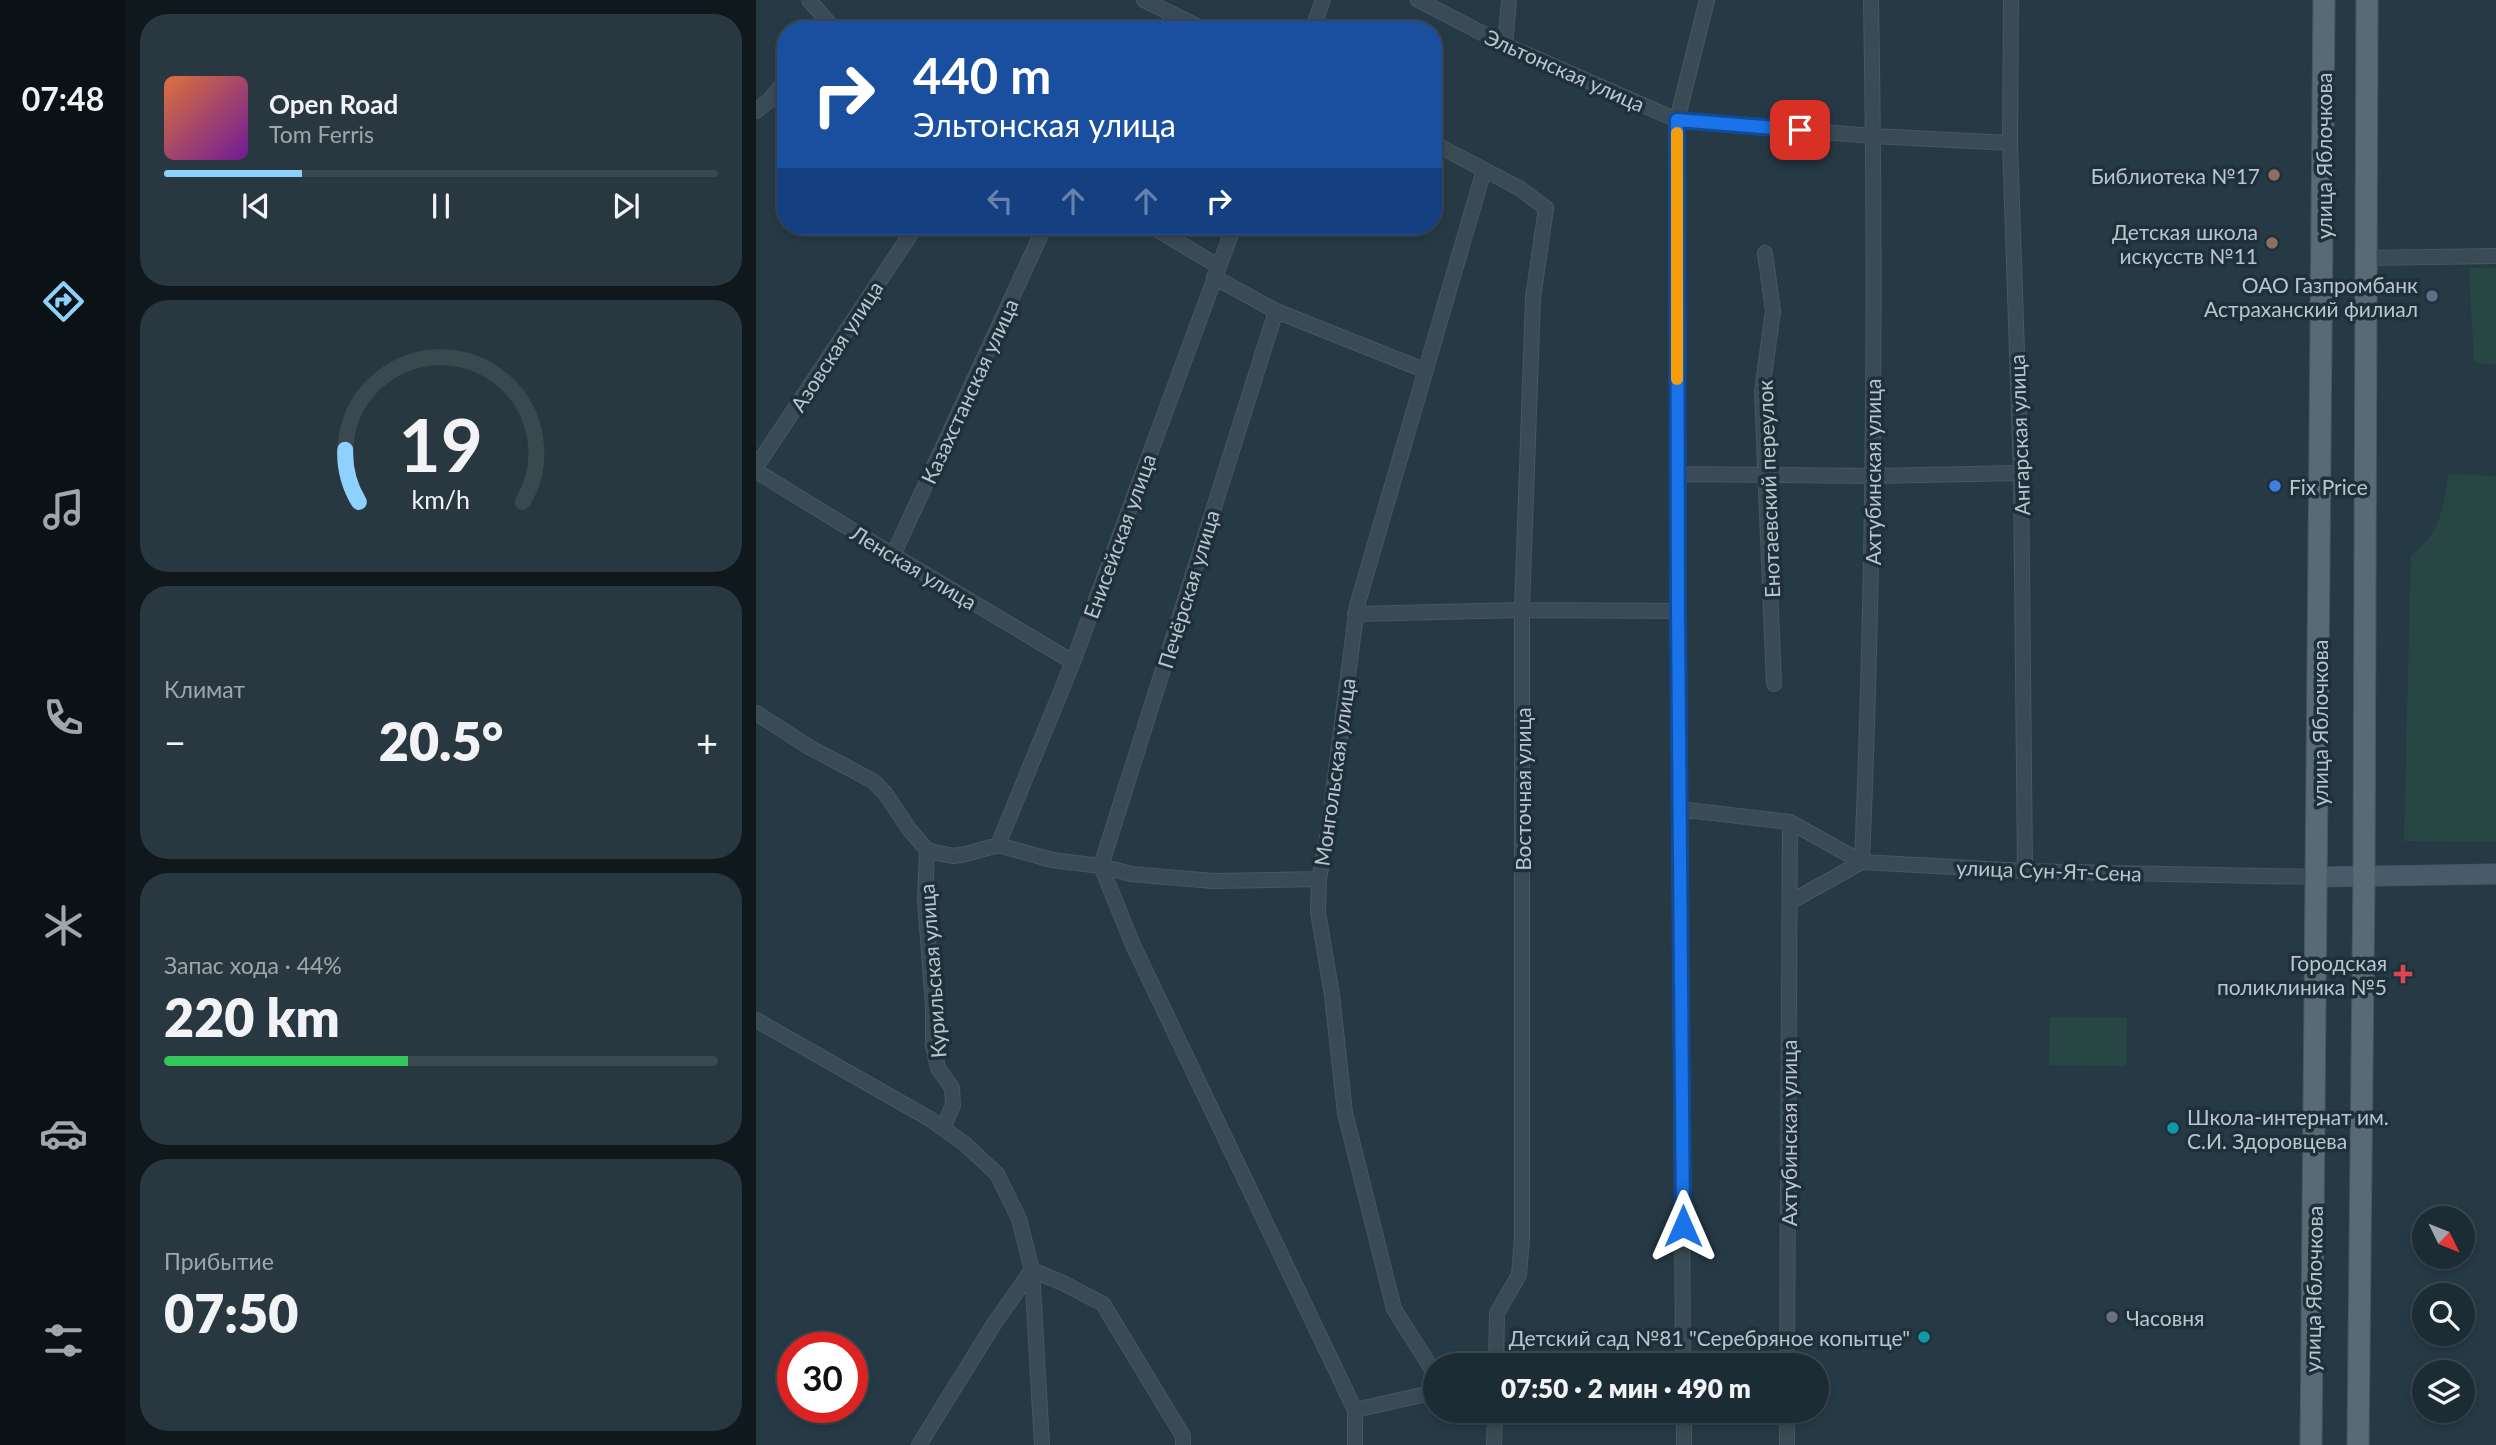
<!DOCTYPE html>
<html lang="ru">
<meta charset="utf-8">
<style>
:root{--surface:#1c2c34;--page:#293840;--text:#f1f3f6;--muted:#a0a7ac;--line:#3a484f;--accent:#8dd1ff}
body{margin:0;font-family:Lato,sans-serif;background:var(--page);color:var(--text);height:100vh;display:flex;flex-direction:column;font-size:26px;white-space:nowrap}
*{box-sizing:border-box;margin:0}
p{font-size:23px;color:var(--muted)}
.icon{flex:none;width:38px;height:38px;fill:none;stroke:currentColor;stroke-width:2;stroke-linecap:round;stroke-linejoin:round}
.map{position:relative;flex:1;overflow:hidden}
.panel{display:flex;flex-direction:column;gap:14px;padding:14px;background:#0f181d;width:630px}
.panel>*{flex:none}
.guide{position:absolute;left:21px;top:21px;width:665px;height:214px;border-radius:28px;box-shadow:0 4px 10px #0003,0 0 0 2px var(--line);background:#1a4fa0;color:#fff;overflow:hidden}
.needle{width:46px;rotate:133deg}
.buttons{position:absolute;left:1656px;top:1206px;display:grid;gap:14px}
.buttons a{display:grid;place-items:center;width:63px;height:63px;border-radius:50%;background:var(--surface);box-shadow:0 4px 10px #0003,0 0 0 2px var(--line);font-size:35px}
.speed{position:absolute;left:21px;top:1332px;display:flex;gap:14px;font-size:35px;font-weight:700;text-align:center}
.speed>*{display:grid;place-content:center;width:91px;height:91px;border-radius:50%;background:var(--surface);box-shadow:0 4px 10px #0003,0 0 0 2px var(--line);line-height:1}
.speed .limit{border:10px solid #d22;background:#fff;color:#111}
.pin{position:absolute;display:grid;place-items:center;width:60px;height:60px;color:#fff;margin:-30px;border-radius:14px;box-shadow:0 4px 10px #0006}
.me{position:absolute;width:77px;margin:-38px;rotate:0deg;stroke-linejoin:round;filter:drop-shadow(0 0 5px #0008)}
.turn{display:flex;align-items:center;gap:24px;height:147px;padding:0 21px;font-size:32px}
.turn .icon{width:91px;height:91px;stroke-width:2.5}
.turn b{display:block;font-size:49px;line-height:60px}
.lanes{display:flex;align-items:center;height:66px;padding:0 21px;background:#0003;justify-content:center;gap:35px;direction:ltr}
.lanes .off{opacity:.35}
.big{font-size:52px;font-weight:800;line-height:1.1}
.panel .tile{flex:1;display:flex;flex-direction:column;justify-content:center;gap:10px;min-width:0;padding:0 24px;border-radius:28px;background:var(--page)}
.panel .dial{align-items:center;gap:0}
.dial svg{height:182px;overflow:visible;fill:none;stroke:var(--line);stroke-width:7;stroke-linecap:round;text-anchor:middle}
.dial text{fill:var(--text);stroke:none}
.song{display:flex;align-items:center;gap:21px}
.cover{width:84px;height:84px;border-radius:10px;background:linear-gradient(135deg,hsl(20 70% 55%),hsl(280 70% 35%))}
.played{height:7px;border-radius:4px;background:linear-gradient(90deg,var(--accent) 25%,var(--line) 25%)}
.keys{display:flex;justify-content:space-around;direction:ltr}
.heat{display:flex;justify-content:space-between;align-items:center;font-size:38px;direction:ltr}
.charge{height:10px;border-radius:5px;background:linear-gradient(90deg,#34c759 44%,var(--line) 0)}
.trip{position:absolute;left:667px;top:1353px;width:406px;height:70px;border-radius:35px;background:var(--surface);box-shadow:0 4px 10px #0003,0 0 0 2px var(--line);font-weight:800;line-height:70px;text-align:center}
main{display:flex;flex:1;min-height:0}
.menu{display:flex;flex-direction:column;width:126px;justify-content:space-around;align-items:center;background:#0b1215;color:var(--muted)}
.menu .icon{width:49px;height:49px}
.menu .on{color:var(--accent)}
.menu b{font-size:32px;color:var(--text)}
.map>svg:first-child{display:block}
.green{fill:#284744}
.lines{fill:none;stroke-linecap:round;stroke-linejoin:round}
.minor-casing{stroke:#475762;stroke-width:16}
.secondary-casing{stroke:#475762;stroke-width:21}
.primary-casing{stroke:#475762;stroke-width:23}
.minor{stroke:#3a4b55;stroke-width:14}
.secondary{stroke:#485b69;stroke-width:19}
.primary{stroke:#586b75;stroke-width:21}
.route-casing{stroke:#114b97;stroke-width:18}
.route{stroke:#1a73e8;stroke-width:12}
.slow{stroke:#f59e0b;stroke-width:12}
.education-dot{fill:#8d6e63;stroke:#1f303b;stroke-width:2.5}
.service-dot{fill:#5c6f8a;stroke:#1f303b;stroke-width:2.5}
.shop-dot{fill:#3f7fe0;stroke:#1f303b;stroke-width:2.5}
.health-dot{fill:#e0444e;stroke:#1f303b;stroke-width:2.5}
.culture-dot{fill:#0f9aa8;stroke:#1f303b;stroke-width:2.5}
.worship-dot{fill:#6b7280;stroke:#1f303b;stroke-width:2.5}
.labels{text-anchor:middle;dominant-baseline:central;stroke-width:7;stroke-linejoin:round;paint-order:stroke}
.street-label{font-size:21px;fill:#b8c6cf;stroke:#1f303b}
.poi-label{font-size:21px;fill:#b8c6cf;stroke:#1f303b;text-anchor:end}
</style>
<main>
<nav class="menu">
<b>07:48</b>
<svg class="icon on" aria-label="directions" viewBox="0 0 24 24"><path d="M12 3l9 9-9 9-9-9zM9 14v-3h6M13 9l2 2-2 2"/></svg>
<svg class="icon" aria-label="music" viewBox="0 0 24 24"><path d="M9 18V5l10-2v13"/><circle cx="6" cy="18" r="3"/><circle cx="16" cy="16" r="3"/></svg>
<svg class="icon" aria-label="phone" viewBox="0 0 24 24"><path d="M5 4h4l2 5-3 2q2 4 5 5l2-3 5 2v4C11 20 4 13 5 4z"/></svg>
<svg class="icon" aria-label="climate" viewBox="0 0 24 24"><path d="M12 3v18M4 7l16 10M4 17L20 7"/></svg>
<svg class="icon" aria-label="car" viewBox="0 0 24 24"><path d="M5 17H2v-5l4-1 3-4h7l3 4 3 1v5h-3M9 17h6M6 11h13"/><circle cx="7" cy="17" r="2"/><circle cx="17" cy="17" r="2"/></svg>
<svg class="icon" aria-label="filters" viewBox="0 0 24 24"><path d="M4 7h16M4 17h16"/><circle cx="9" cy="7" r="2"/><circle cx="15" cy="17" r="2"/></svg>
</nav>
<section class="panel">
<div class="tile">
<div class="song"><i class="cover"></i><div><b>Open Road</b><p>Tom Ferris</p></div></div>
<div class="played"></div>
<div class="keys"><svg class="icon" aria-label="previous" viewBox="0 0 24 24"><path d="M18 5L8 12l10 7zM5 5v14"/></svg><svg class="icon" aria-label="pause" viewBox="0 0 24 24"><path d="M8 5v14M16 5v14"/></svg><svg class="icon" aria-label="next" viewBox="0 0 24 24"><path d="M6 5l10 7-10 7zM19 5v14"/></svg></div>
</div>
<div class="tile dial"><svg viewBox="0 0 100 80">
<path d="M14 69A42 42 0 1 1 86 69"/>
<path d="M14 69A42 42 0 0 1 8 46" stroke="#8dd1ff"/>
<text x="50" y="56" font-size="32" font-weight="700">19</text>
<text x="50" y="72" font-size="11">km/h</text>
</svg></div>
<div class="tile"><p>Климат</p>
<div class="heat"><a>−</a><b class="big">20.5°</b><a>+</a></div>
</div>
<div class="tile"><p>Запас хода · 44%</p><b class="big">220 km</b><div class="charge"></div></div>
<div class="tile"><p>Прибытие</p><b class="big">07:50</b></div>
</section>
<div class="map">
<svg width="1740" height="1445" viewBox="0 0 1740 1445">
<rect width="100%" height="100%" fill="#263a46"/>
<!-- green -->
<path class="green" d="M1713,268H1740V365L1723,363L1718,360Z
M1693,474L1740,476V842L1648,841L1655,555C1687,532 1685,510 1693,474Z
M1294,1017L1371,1018L1370,1066L1293,1065Z"/>
<g class="lines">
<!-- minor casing -->
<g class="minor-casing">
<path id="minor" d="M53,0L72,22L67,30
M388,0L449,30
M662,0L749,45L921,120L1117,136L1254,143
M1255,0L1254,143L1265,473L1269,871
M409,30L417,14
M556,30L567,0
M749,45L753,0
M0,111L14,100L30,80
M677,143L763,188L790,208L777,298L766,610V1238L763,1275L741,1313L740,1365
M395,226L462,266
M1009,253L1017,311L1006,391L1018,684
M1609,258L1740,256
M458,277L520,311L668,370
M520,311L345,866L377,945L599,1410V1445
M0,467L160,226
M0,471L137,555L317,662
M922,474L1117,476L1265,473
M137,555L289,226
M599,614L766,610L922,611
M0,713L53,747L117,781L129,793L153,829L171,850L181,853L198,856L210,854L242,845L296,860L345,866L375,874L457,881L563,879
M923,809L1034,822L1106,862L1269,871L1562,877
M242,845L317,662L478,226
M171,850L169,901L177,1006V1046L182,1068L196,1088L197,1105L187,1128
M1034,902L1106,862C1118,575 1120,287 1115,0
M0,1020L174,1119L209,1144L241,1174L263,1219L276,1270L286,1445
M927,1365L922,611L921,120L951,0
M1031,1365L1034,822
M679,1374L638,1309L589,1113L576,995L562,912L563,879L572,832L601,606L728,170
M599,1410L679,1392
M928,1410V1445
M163,1445L238,1324L276,1270L307,1283L347,1304L427,1436V1445
M738,1445L739,1410
M1031,1445V1410"/>
</g>
<!-- secondary casing -->
<g class="secondary-casing">
<path id="secondary" d="M1562,877L1740,874"/>
</g>
<!-- primary casing -->
<g class="primary-casing">
<path id="primary" d="M1555,1445L1568,0
M1602,1445L1608,876L1611,0"/>
</g>
<!-- minor -->
<use href="#minor" class="minor"/>
<!-- secondary -->
<use href="#secondary" class="secondary"/>
<!-- primary -->
<use href="#primary" class="primary"/>
</g>
<g class="lines">
<!-- route casing -->
<g class="route-casing">
<path id="route" d="M927,1226L922,611L921,120L1044,130"/>
</g>
<!-- route -->
<use href="#route" class="route"/>
<!-- slow -->
<path class="slow" d="M921,133V379"/>
</g>
<!-- markers -->
<g class="education-dot">
<circle cx="1518" cy="175" r="7"/>
<circle cx="1516" cy="243" r="7"/>
</g>
<circle class="service-dot" cx="1676" cy="296" r="7"/>
<circle class="shop-dot" cx="1519" cy="486" r="7"/>
<path class="health-dot" d="M1643.5 963.5h7v7h7v7h-7v7h-7v-7h-7v-7h7z"/>
<g class="culture-dot">
<circle cx="1417" cy="1128" r="7"/>
<circle cx="1168" cy="1337" r="7"/>
</g>
<circle class="worship-dot" cx="1356" cy="1317" r="7"/>
<g class="labels">
<!-- street labels -->
<g class="street-label">
<text transform="translate(809 70) rotate(24)">Эльтонская улица</text>
<text transform="translate(1567 156) rotate(-90)">улица Яблочкова</text>
<text transform="translate(80 346) rotate(-57)">Азовская улица</text>
<text transform="translate(213 391) rotate(-65)">Казахстанская улица</text>
<text transform="translate(1263 435) rotate(-92)">Ангарская улица</text>
<text transform="translate(1116 472) rotate(-90)">Ахтубинская улица</text>
<text transform="translate(1012 489) rotate(-92)">Енотаевский переулок</text>
<text transform="translate(363 536) rotate(-70)">Енисейская улица</text>
<text transform="translate(158 567) rotate(31)">Ленская улица</text>
<text transform="translate(432 589) rotate(-73)">Печёрская улица</text>
<text transform="translate(1563 723) rotate(-90)">улица Яблочкова</text>
<text transform="translate(578 772) rotate(-82)">Монгольская улица</text>
<text transform="translate(766 789) rotate(-90)">Восточная улица</text>
<text transform="translate(1293 870) rotate(2)">улица Сун-Ят-Сена</text>
<text transform="translate(176 971) rotate(-94)">Курильская улица</text>
<text transform="translate(1032 1133) rotate(-90)">Ахтубинская улица</text>
<text transform="translate(1557 1289) rotate(-89)">улица Яблочкова</text>
</g>
<!-- poi labels -->
<g class="poi-label">
<text x="1504" y="175">Библиотека №17</text>
<text x="1502" y="231">Детская школа<tspan x="1502" dy="24">искусств №11</tspan></text>
<text x="1662" y="284">ОАО Газпромбанк<tspan x="1662" dy="24">Астраханский филиал</tspan></text>
<text x="1533" y="486" text-anchor="start">Fix Price</text>
<text x="1631" y="962">Городская<tspan x="1631" dy="24">поликлиника №5</tspan></text>
<text x="1431" y="1116" text-anchor="start">Школа-интернат им.<tspan x="1431" dy="24">С.И. Здоровцева</tspan></text>
<text x="1370" y="1317" text-anchor="start">Часовня</text>
<text x="1154" y="1337">Детский сад №81 "Серебряное копытце"</text>
</g>
</g>
</svg>
<div class="buttons">
<a><svg class="needle" viewBox="-14 -14 28 28"><path d="M0-13l5 13h-10z" fill="#e53935"/><path d="M0 13l5-13h-10z" fill="#a0a7ac"/></svg></a>
<a><svg class="icon" aria-label="search" viewBox="0 0 24 24"><circle cx="10" cy="10" r="6"/><path d="M15 15l6 6"/></svg></a>
<a><svg class="icon" aria-label="layers" viewBox="0 0 24 24"><path d="M12 4l9 5-9 5-9-5zM3 14l9 5 9-5"/></svg></a>
</div>
<div class="speed"><div class="limit">30</div></div>
<div class="pin" style="left:1044px;top:130px;background:#d93025"><svg class="icon" aria-label="arrive" viewBox="0 0 24 24"><path d="M6 21V4h12l-3 4 3 4H6"/></svg></div>
<svg class="me" style="left:927px;top:1226px" viewBox="-20 -20 40 40"><path d="M0-17L14 15 0 8-14 15z" fill="#1a73e8" stroke="#fff" stroke-width="4"/></svg>
<div class="trip">07:50 · 2 мин · 490 m</div>
<div class="guide">
<div class="turn"><svg class="icon" aria-label="right" viewBox="0 0 24 24"><path d="M7 20v-9h11M14 6l5 5-5 5"/></svg><div><b>440 m</b>Эльтонская улица</div></div>
<div class="lanes"><svg class="icon off" aria-label="left" viewBox="0 0 24 24"><path d="M17 20v-9H6M10 6l-5 5 5 5"/></svg><svg class="icon off" aria-label="ahead" viewBox="0 0 24 24"><path d="M12 20V5M6 11l6-6 6 6"/></svg><svg class="icon off" aria-label="ahead" viewBox="0 0 24 24"><path d="M12 20V5M6 11l6-6 6 6"/></svg><svg class="icon" aria-label="right" viewBox="0 0 24 24"><path d="M7 20v-9h11M14 6l5 5-5 5"/></svg></div>
</div>
</div>
</main>
